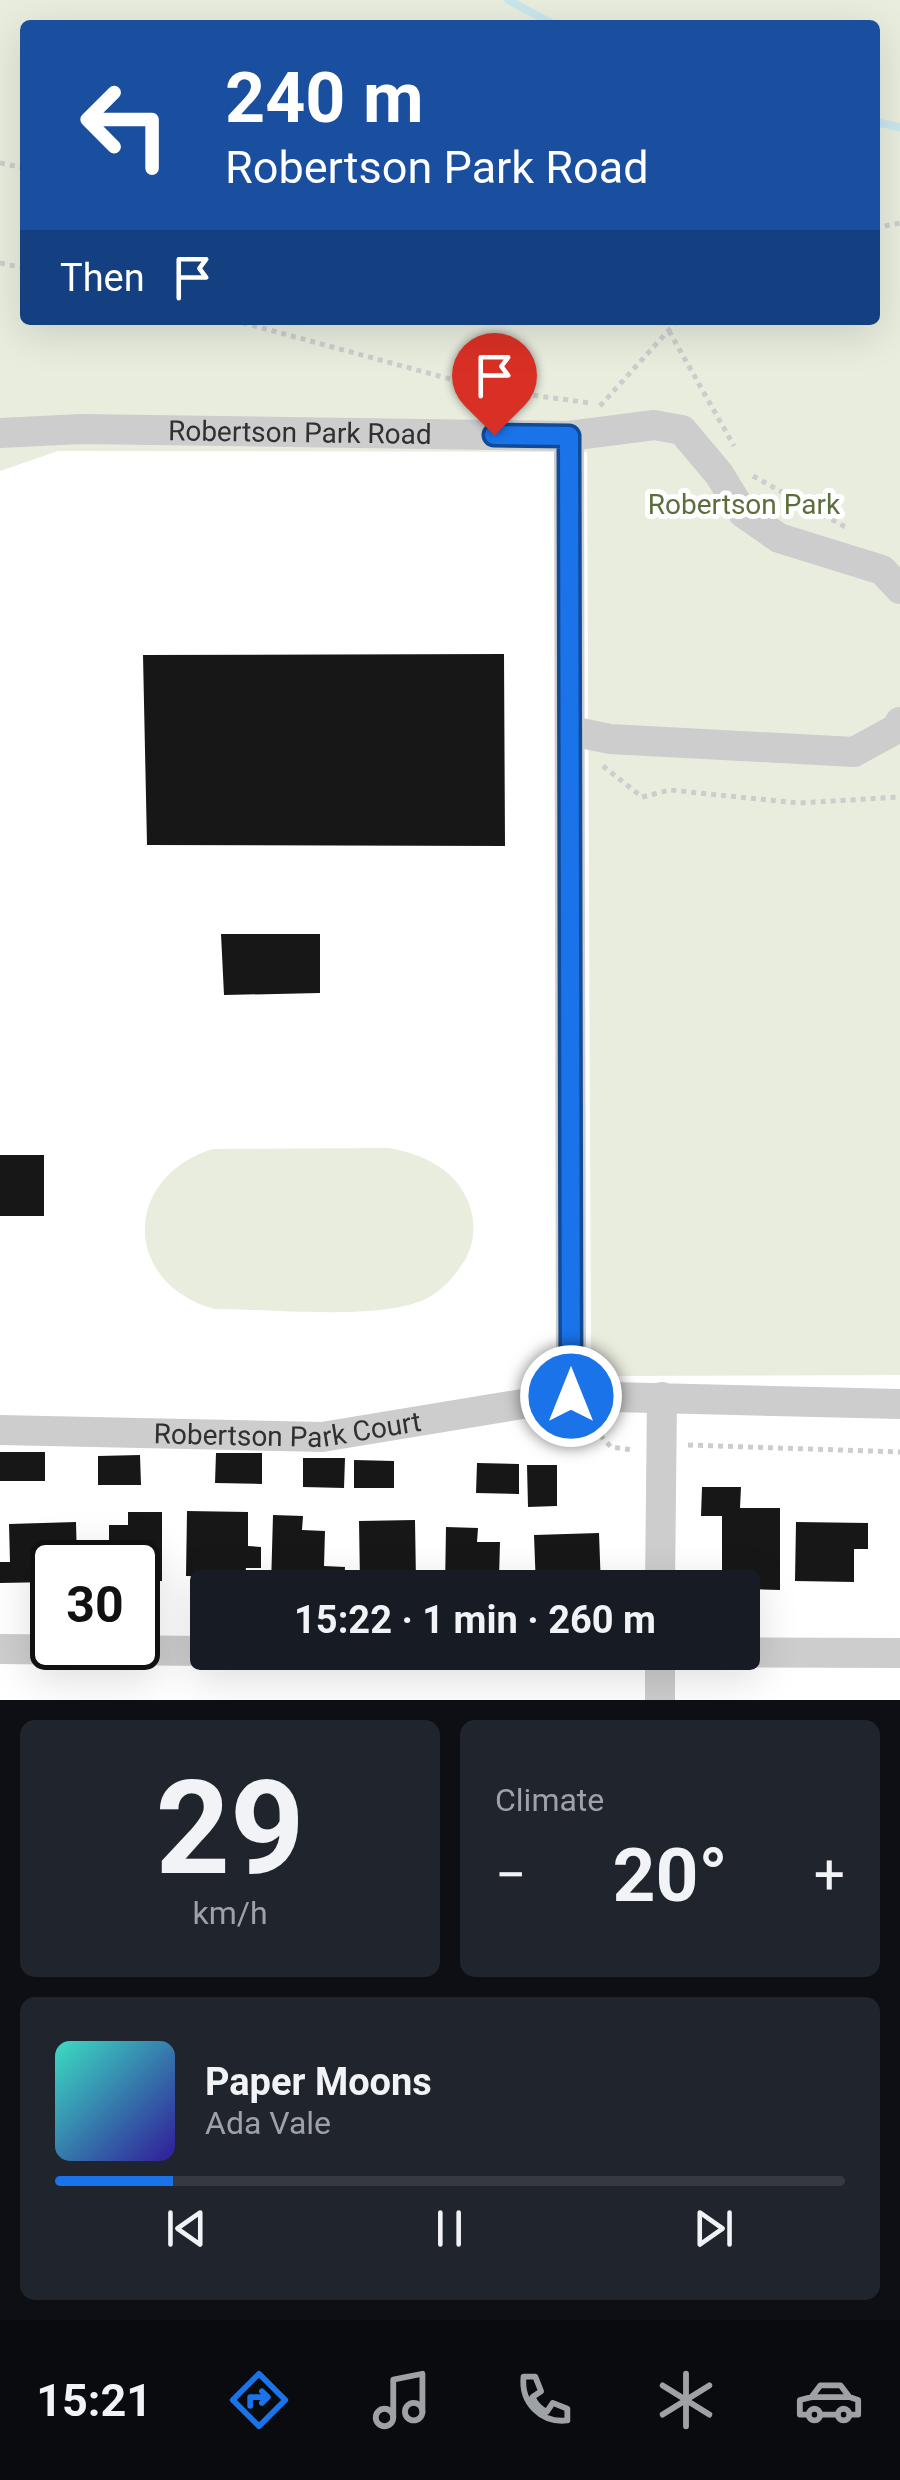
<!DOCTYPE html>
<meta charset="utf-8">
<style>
:root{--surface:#171b24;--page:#20242c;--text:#f1f3f6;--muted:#9ea1a6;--line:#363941;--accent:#1a73e8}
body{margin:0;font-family:Roboto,sans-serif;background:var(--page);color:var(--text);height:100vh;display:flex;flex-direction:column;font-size:38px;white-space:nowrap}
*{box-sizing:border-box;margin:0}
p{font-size:32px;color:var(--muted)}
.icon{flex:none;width:55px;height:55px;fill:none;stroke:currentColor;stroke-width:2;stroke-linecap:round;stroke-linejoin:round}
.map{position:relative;height:1700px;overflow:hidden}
.sheet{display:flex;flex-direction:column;gap:20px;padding:20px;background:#0d0f14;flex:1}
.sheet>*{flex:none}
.banner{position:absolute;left:20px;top:20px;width:860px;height:305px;border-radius:10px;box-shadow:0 10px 40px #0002;background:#1a4fa0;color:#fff;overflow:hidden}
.speed{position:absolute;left:30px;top:1540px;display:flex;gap:20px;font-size:50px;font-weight:700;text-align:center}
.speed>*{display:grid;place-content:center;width:130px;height:130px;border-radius:50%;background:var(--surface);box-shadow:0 10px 40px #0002;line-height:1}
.speed .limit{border:5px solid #111;border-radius:15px;background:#fff;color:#111}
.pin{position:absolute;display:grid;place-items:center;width:85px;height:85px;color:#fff;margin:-102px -42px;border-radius:50% 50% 50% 0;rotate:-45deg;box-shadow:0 0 10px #0007}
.pin .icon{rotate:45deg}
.me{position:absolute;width:110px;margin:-55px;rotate:0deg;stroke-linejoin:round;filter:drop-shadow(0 0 8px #0008)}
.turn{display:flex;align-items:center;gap:35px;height:210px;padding:0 40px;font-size:45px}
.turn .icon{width:130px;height:130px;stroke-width:2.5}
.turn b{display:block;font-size:70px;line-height:85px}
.then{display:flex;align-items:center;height:95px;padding:0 40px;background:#0003;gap:20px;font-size:38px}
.big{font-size:75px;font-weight:700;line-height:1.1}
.sheet .widget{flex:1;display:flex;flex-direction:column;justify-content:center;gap:15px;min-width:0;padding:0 35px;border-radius:15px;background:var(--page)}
.sheet .dial{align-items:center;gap:0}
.dial b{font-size:130px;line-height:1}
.song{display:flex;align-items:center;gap:30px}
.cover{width:120px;height:120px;border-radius:15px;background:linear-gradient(135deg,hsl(170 70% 55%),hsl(250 70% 35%))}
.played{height:10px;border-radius:5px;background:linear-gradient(90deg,var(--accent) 15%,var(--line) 15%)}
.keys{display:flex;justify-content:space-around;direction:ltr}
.heat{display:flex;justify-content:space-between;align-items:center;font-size:55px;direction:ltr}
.sheet .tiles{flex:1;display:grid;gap:20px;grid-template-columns:1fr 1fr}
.widget:last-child{grid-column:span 2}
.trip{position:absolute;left:190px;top:1570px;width:570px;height:100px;border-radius:10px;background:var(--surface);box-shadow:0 10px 40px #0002;font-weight:700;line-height:100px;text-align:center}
.menu{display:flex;height:160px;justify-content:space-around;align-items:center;background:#090b0e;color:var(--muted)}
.menu .icon{width:70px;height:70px}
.menu .current{color:var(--accent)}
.menu b{font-size:45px;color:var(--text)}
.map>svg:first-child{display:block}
.green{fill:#e9edde;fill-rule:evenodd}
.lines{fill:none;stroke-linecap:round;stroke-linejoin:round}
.stream{stroke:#cae6ed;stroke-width:8}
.building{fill:#171717}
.path{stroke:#cdcdcd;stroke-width:5;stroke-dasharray:5 5;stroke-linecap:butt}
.minor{stroke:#cdcdcd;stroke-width:30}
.route-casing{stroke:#114b97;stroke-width:25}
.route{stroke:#1a73e8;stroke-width:18}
.labels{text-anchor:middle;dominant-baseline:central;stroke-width:10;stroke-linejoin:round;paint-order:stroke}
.street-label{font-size:28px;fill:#303030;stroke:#fff}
.park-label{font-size:28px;fill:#5c6e3c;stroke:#fff}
</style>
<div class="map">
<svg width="900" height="1700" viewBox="0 0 900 1700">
<rect width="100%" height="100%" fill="#fff"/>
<!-- green -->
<path class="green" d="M0,0H900V1375L615,1376L591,1350L587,452L58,451L0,471ZM25,25H875V320H25Z
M389,1148C422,1154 454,1168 468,1201C477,1223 475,1247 461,1266C452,1280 437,1295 421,1301C373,1320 269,1309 214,1309C122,1283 122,1177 213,1149Z"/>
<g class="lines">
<!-- stream -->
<path class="stream" d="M508,0L555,25
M875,122L900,127"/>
</g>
<!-- building -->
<path class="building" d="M504,654L505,846L147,845L143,655Z
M221,934H320V993L224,995Z
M0,1155H44V1216H0Z
M0,1452H45V1481H0Z
M216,1453H262V1484L215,1483Z
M140,1455L141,1485H98V1456Z
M303,1458H345L344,1488L303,1487Z
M354,1460L394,1461V1488H354Z
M477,1463L519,1464V1494L476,1493Z
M527,1465H557V1506L528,1507Z
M702,1487H741L740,1508H780V1590L722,1588V1516H701Z
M187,1511L248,1512V1546L261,1547V1568H246L245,1577L186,1576Z
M128,1512H162V1581H138V1562H109V1525H128Z
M273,1515L303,1516L302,1530L325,1531L324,1566L345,1567L344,1588L271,1586Z
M415,1520L416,1582L360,1583L359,1521Z
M76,1522L77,1562H52V1582L0,1583V1562H10L9,1524Z
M796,1522L868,1523V1549H854V1582L795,1581Z
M446,1527L478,1528L477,1542H500L499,1579H519V1588H445Z
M599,1533L601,1588H536L534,1535Z"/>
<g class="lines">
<!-- path -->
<path class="path" d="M0,163L25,168
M875,228L900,223
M0,263L25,268
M233,320L487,389L590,403
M669,331L734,446
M600,406L678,320
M753,476L849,529
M603,766L642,797L670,790L799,803L900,797
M600,1425L601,1436L611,1447L633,1450
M688,1445L900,1452"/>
<!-- minor -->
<g class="minor">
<path id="s1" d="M0,433L81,429L569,436L571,1396"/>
<path d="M569,436L654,425L682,430L719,474L743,513L779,538L882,570L900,589"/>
<path d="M571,731L610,739L854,752L896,729L900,722"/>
<path id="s2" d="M0,1430L322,1437L571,1396L900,1404"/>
<path d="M660,1588L662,1397"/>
<path d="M0,1649L208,1651"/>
<path d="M581,1652L900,1653"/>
<path d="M660,1700V1652"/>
</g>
</g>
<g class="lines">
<!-- route casing -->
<g class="route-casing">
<path id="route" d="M494,435L569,436L571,1396"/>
</g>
<!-- route -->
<use href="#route" class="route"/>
</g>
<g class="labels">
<!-- street labels -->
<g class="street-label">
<text stroke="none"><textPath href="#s1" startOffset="300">Robertson Park Road</textPath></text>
<text stroke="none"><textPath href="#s2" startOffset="288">Robertson Park Court</textPath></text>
</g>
<!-- park labels -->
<g class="park-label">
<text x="744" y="504">Robertson Park</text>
</g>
</g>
</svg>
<div class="speed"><div class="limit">30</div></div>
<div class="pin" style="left:494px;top:435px;background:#d93025"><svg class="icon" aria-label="arrive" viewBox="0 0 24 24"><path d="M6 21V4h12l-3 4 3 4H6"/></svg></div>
<svg class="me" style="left:571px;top:1396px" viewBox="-20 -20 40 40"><circle r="17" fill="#1a73e8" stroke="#fff" stroke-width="3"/><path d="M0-11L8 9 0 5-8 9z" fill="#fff"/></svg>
<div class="trip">15:22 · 1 min · 260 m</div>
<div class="banner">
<div class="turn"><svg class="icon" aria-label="left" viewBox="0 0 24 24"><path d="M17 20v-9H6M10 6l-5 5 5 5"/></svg><div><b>240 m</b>Robertson Park Road</div></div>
<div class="then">Then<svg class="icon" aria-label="arrive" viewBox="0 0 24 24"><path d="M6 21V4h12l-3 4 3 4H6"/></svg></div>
</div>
</div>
<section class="sheet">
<div class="tiles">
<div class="widget dial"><b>29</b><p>km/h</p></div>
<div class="widget"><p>Climate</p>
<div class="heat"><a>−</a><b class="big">20°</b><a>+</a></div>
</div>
<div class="widget">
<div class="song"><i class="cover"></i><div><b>Paper Moons</b><p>Ada Vale</p></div></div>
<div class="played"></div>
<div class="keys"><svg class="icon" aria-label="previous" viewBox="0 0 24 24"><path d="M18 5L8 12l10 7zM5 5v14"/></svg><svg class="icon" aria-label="pause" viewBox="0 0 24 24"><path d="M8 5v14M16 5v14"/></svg><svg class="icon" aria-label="next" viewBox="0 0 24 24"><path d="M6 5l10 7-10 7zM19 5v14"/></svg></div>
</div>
</div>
</section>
<nav class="menu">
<b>15:21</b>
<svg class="icon current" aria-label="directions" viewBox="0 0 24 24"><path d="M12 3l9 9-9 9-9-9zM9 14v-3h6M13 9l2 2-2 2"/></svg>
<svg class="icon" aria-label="music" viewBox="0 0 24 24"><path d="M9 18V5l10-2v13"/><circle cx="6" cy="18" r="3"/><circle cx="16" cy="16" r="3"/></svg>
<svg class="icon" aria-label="phone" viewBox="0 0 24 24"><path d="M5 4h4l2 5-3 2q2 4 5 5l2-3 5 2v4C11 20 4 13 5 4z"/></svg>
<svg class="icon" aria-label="climate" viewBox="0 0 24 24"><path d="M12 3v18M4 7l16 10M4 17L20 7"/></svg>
<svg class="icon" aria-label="car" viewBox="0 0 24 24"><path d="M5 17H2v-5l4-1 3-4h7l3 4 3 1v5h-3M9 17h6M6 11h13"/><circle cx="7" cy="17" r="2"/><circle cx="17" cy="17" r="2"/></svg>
</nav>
